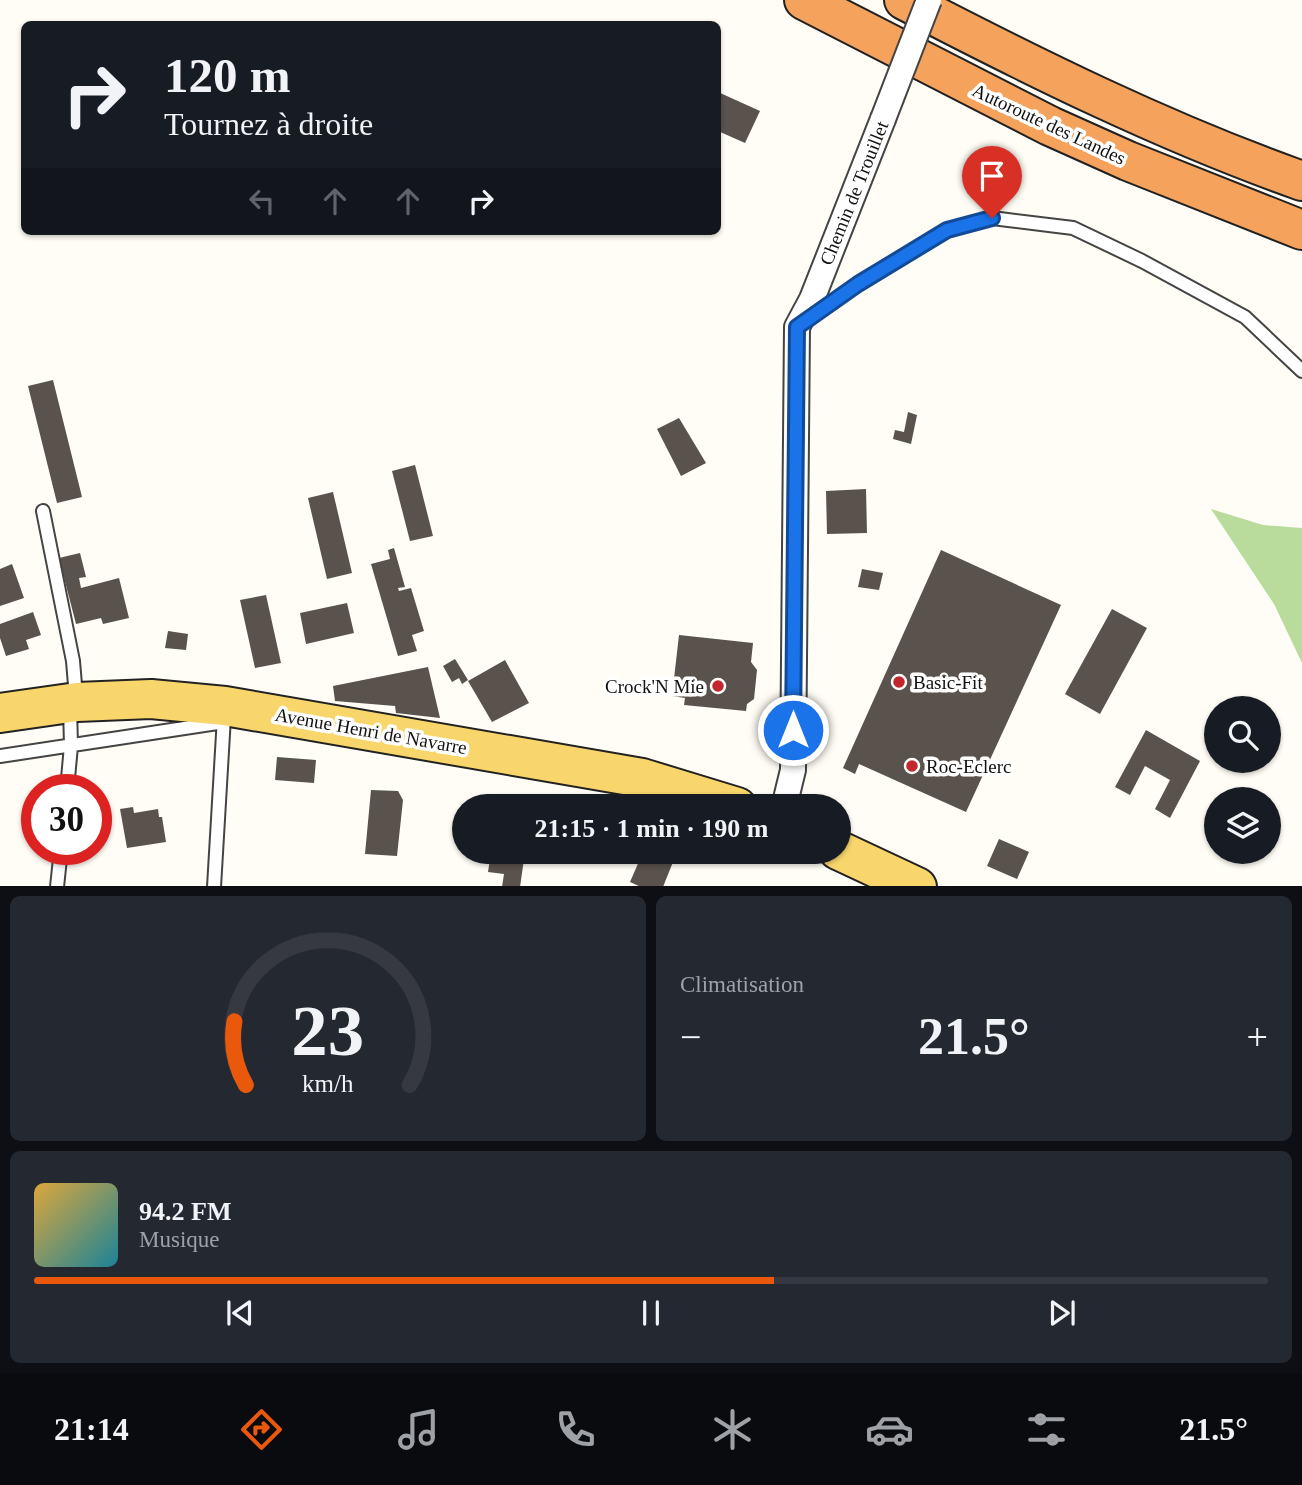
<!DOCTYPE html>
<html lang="fr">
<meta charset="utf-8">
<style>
:root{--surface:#171b24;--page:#242831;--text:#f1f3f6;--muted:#9ea1a6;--line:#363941;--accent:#ea580c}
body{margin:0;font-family:Georgia,serif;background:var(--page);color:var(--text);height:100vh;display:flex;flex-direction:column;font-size:26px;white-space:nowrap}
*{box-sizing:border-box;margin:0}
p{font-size:23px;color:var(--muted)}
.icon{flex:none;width:38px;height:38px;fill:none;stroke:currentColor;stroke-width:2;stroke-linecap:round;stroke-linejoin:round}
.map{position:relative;height:886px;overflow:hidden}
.sheet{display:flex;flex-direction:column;gap:10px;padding:10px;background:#0d0f14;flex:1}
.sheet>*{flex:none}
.top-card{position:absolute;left:21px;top:21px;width:700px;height:214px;border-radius:10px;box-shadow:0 2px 5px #0004;background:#171b24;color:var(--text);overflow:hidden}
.tools{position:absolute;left:1204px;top:696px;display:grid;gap:14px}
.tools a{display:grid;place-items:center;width:77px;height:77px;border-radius:50%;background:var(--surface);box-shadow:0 2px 5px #0004;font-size:35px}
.speed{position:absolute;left:21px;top:774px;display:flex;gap:14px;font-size:35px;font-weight:700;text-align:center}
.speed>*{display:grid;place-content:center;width:91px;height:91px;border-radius:50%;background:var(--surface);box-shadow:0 2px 5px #0004;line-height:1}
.speed .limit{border:10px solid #d22;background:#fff;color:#111}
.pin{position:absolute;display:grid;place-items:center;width:60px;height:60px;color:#fff;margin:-72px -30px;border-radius:50% 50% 50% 0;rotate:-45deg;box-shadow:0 0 7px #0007}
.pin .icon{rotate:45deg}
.me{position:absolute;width:77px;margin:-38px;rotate:0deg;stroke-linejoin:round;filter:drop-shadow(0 0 5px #0008)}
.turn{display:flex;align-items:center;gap:24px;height:147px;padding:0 28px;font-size:32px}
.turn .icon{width:91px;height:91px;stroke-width:2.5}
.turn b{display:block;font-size:49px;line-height:60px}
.lanes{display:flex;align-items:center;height:66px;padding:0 28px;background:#0003;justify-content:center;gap:35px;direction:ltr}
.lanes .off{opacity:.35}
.big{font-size:52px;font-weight:700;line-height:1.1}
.sheet .widget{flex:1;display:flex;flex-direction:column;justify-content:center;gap:10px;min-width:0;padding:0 24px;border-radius:10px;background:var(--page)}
.sheet .dial{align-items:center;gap:0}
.dial svg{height:182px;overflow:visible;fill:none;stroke:var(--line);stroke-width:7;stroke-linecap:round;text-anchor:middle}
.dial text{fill:var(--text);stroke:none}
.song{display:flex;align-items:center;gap:21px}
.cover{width:84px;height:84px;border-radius:10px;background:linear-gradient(135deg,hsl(40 70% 55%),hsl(190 70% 35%))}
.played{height:7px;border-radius:4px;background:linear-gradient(90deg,var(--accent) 60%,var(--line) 60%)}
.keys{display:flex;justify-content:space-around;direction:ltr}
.heat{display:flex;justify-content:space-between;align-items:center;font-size:38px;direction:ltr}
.sheet .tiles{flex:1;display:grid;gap:10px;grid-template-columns:1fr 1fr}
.widget:last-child{grid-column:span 2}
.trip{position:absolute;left:452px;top:794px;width:399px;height:70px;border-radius:35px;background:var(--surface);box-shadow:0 2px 5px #0004;font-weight:700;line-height:70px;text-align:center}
.menu{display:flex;height:112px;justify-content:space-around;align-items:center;background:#090b0e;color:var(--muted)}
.menu .icon{width:49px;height:49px}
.menu .current{color:var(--accent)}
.menu b{font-size:32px;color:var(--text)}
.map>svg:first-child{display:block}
.forest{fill:#b9dc9c}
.building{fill:#5a524d}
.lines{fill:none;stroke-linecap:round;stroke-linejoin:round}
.service-casing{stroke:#444;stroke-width:16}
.minor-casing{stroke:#444;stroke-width:28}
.primary-casing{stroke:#222;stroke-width:42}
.motorway-casing{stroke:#222;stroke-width:42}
.service{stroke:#fff;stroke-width:12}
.minor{stroke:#fff;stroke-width:24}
.primary{stroke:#f9d66b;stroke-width:38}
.motorway{stroke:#f5a25d;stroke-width:38}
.minor-bridge-casing{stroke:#444;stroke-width:28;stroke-linecap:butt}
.minor-bridge{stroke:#fff;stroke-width:24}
.route-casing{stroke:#114b97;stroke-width:18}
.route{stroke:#1a73e8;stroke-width:12}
.poi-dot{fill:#c4262e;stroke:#fff;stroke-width:2.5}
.labels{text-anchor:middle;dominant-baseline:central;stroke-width:7;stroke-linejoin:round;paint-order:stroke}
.street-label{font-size:19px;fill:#111;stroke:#fff}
.poi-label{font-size:19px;fill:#111;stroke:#fff;text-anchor:start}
</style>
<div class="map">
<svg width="1302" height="887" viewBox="0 0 1302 887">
<rect width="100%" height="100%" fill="#fffdf5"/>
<!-- forest -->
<path class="forest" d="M1211,509L1263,525L1302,528V663L1274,604Z"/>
<!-- building -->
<path class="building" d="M718,92L760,111L745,143L718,131Z
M53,380L82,497L57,503L28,386Z
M908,412L917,415L911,444L893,439L895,430L904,432Z
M679,418L706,463L681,476L657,429Z
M415,465L433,536L410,541L392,471Z
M866,489L867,533L827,534L826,491Z
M333,492L352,573L327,579L308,498Z
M394,548L405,587L398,588L399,591L411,588L424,631L412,635L417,651L398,656L371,564L390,559L388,550Z
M941,550L1061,605L966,812L859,764L855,774L843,768Z
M80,553L86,577L79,578L81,588L119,578L129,618L103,624L101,618L76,624L59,558Z
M12,564L24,598L0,606V569Z
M862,569L883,573L879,590L858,587Z
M266,595L281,663L255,668L240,600Z
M347,603L354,633L306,644L300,613Z
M1112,609L1147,628L1100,714L1065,694Z
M33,612L41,635L26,640L29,649L6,656L0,638V624Z
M168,631L188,634L186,650L165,648Z
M679,635L753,643L751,662L757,670L754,699L747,704L746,711L684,705L685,698L672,696Z
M455,659L468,680L462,684L459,678L452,682L443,666Z
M505,660L529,703L492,722L468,681Z
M428,667L440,718L396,713L395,706L335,701L333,686Z
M1146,730L1200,761L1170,818L1155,809L1170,780L1145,766L1130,795L1115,787Z
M277,757L316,760L314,783L275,780Z
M371,790L398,791L403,800L397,856L365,854Z
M133,807L134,813L158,809L159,817H162L166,842L127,848L120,809Z
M999,839L1029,852L1017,879L987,866Z
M491,852H525L520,887H502L504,874L488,872Z
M643,852H677L663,887H641L630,882Z"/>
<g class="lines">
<!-- service casing -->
<g class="service-casing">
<path id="service" d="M806,321L858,284L947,230L992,218L1073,228L1142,261L1245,317L1302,371
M43,511L73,661L76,697
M0,756L224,722
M67,789L71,746L70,707
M57,887L61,849
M214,887L224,717"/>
</g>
<!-- minor casing -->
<g class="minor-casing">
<path id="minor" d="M784,807L793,770L797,327L812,299L883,119"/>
</g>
<!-- primary casing -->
<g class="primary-casing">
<path id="primary" d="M0,713L77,702L151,699L225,706L642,778L737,807
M838,850L917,887"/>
</g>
<!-- motorway casing -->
<g class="motorway-casing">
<path id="motorway" d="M804,0L1050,126L1128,161L1302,230
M904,0C1033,67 1164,132 1302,181"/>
</g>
<!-- service -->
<use href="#service" class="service"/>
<!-- minor -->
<use href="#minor" class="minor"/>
<!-- primary -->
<use href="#primary" class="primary"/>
<!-- motorway -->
<use href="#motorway" class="motorway"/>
<!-- minor-bridge casing -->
<g class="minor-bridge-casing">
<path id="minor-bridge" d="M883,119L929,0"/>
</g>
<!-- minor-bridge -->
<use href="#minor-bridge" class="minor-bridge"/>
</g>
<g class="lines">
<!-- route casing -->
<g class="route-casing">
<path id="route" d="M793,730L797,327L858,284L947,230L992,218"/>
</g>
<!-- route -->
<use href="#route" class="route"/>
</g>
<!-- markers -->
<g class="poi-dot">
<circle cx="899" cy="682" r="7"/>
<circle cx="718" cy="686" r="7"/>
<circle cx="912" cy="766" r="7"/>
</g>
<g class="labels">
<!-- street labels -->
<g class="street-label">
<text transform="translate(1049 124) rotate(25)">Autoroute des Landes</text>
<text transform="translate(854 193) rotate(-68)">Chemin de Trouillet</text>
<text transform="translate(371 731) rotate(10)">Avenue Henri de Navarre</text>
</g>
<!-- poi labels -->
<g class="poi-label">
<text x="913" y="682">Basic-Fit</text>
<text x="704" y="686" text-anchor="end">Crock'N Mie</text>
<text x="926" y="766">Roc-Eclerc</text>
</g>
</g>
</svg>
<div class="tools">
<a><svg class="icon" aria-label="search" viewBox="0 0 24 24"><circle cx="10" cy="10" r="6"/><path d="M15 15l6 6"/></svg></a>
<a><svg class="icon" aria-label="layers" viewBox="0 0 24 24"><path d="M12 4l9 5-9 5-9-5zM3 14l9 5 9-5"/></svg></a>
</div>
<div class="speed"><div class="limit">30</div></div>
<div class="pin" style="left:992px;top:218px;background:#d93025"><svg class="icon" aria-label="arrive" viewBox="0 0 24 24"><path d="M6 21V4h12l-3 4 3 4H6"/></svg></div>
<svg class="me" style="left:793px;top:730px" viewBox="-20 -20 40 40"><circle r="17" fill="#1a73e8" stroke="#fff" stroke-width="3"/><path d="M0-11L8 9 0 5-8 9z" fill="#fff"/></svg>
<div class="trip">21:15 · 1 min · 190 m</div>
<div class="top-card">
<div class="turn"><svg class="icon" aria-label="right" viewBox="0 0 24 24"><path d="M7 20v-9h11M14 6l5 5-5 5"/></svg><div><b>120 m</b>Tournez à droite</div></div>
<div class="lanes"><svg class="icon off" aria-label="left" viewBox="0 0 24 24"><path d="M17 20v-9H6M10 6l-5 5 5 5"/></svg><svg class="icon off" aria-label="ahead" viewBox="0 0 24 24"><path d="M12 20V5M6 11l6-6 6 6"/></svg><svg class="icon off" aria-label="ahead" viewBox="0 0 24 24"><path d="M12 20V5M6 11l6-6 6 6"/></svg><svg class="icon" aria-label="right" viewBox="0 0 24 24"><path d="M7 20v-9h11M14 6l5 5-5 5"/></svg></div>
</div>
</div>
<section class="sheet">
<div class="tiles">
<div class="widget dial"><svg viewBox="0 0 100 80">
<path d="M14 69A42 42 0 1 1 86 69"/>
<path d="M14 69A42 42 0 0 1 9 41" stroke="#ea580c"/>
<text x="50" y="56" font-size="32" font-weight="700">23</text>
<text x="50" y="72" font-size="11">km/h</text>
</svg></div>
<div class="widget"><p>Climatisation</p>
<div class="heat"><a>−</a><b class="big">21.5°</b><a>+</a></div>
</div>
<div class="widget">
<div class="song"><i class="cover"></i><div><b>94.2 FM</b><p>Musique</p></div></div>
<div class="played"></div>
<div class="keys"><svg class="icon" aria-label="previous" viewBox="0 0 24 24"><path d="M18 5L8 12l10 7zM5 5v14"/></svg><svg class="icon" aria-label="pause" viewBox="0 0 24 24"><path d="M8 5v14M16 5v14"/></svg><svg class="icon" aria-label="next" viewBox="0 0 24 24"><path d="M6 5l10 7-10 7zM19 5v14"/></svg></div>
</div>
</div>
</section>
<nav class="menu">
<b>21:14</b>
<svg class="icon current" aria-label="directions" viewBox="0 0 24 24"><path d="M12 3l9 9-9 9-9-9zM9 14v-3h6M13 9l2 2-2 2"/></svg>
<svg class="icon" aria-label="music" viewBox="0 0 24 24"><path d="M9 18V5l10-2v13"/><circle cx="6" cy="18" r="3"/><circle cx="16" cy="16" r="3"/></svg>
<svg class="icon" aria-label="phone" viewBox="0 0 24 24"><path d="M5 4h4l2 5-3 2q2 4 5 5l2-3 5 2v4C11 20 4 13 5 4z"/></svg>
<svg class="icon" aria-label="climate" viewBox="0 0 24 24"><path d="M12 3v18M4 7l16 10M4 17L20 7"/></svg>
<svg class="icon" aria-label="car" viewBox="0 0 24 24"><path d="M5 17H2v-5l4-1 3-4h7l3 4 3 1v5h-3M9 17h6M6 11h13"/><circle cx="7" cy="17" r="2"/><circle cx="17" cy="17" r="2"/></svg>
<svg class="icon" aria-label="filters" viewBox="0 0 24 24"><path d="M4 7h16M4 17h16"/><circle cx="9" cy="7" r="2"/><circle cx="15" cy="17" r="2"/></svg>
<b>21.5°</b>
</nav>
